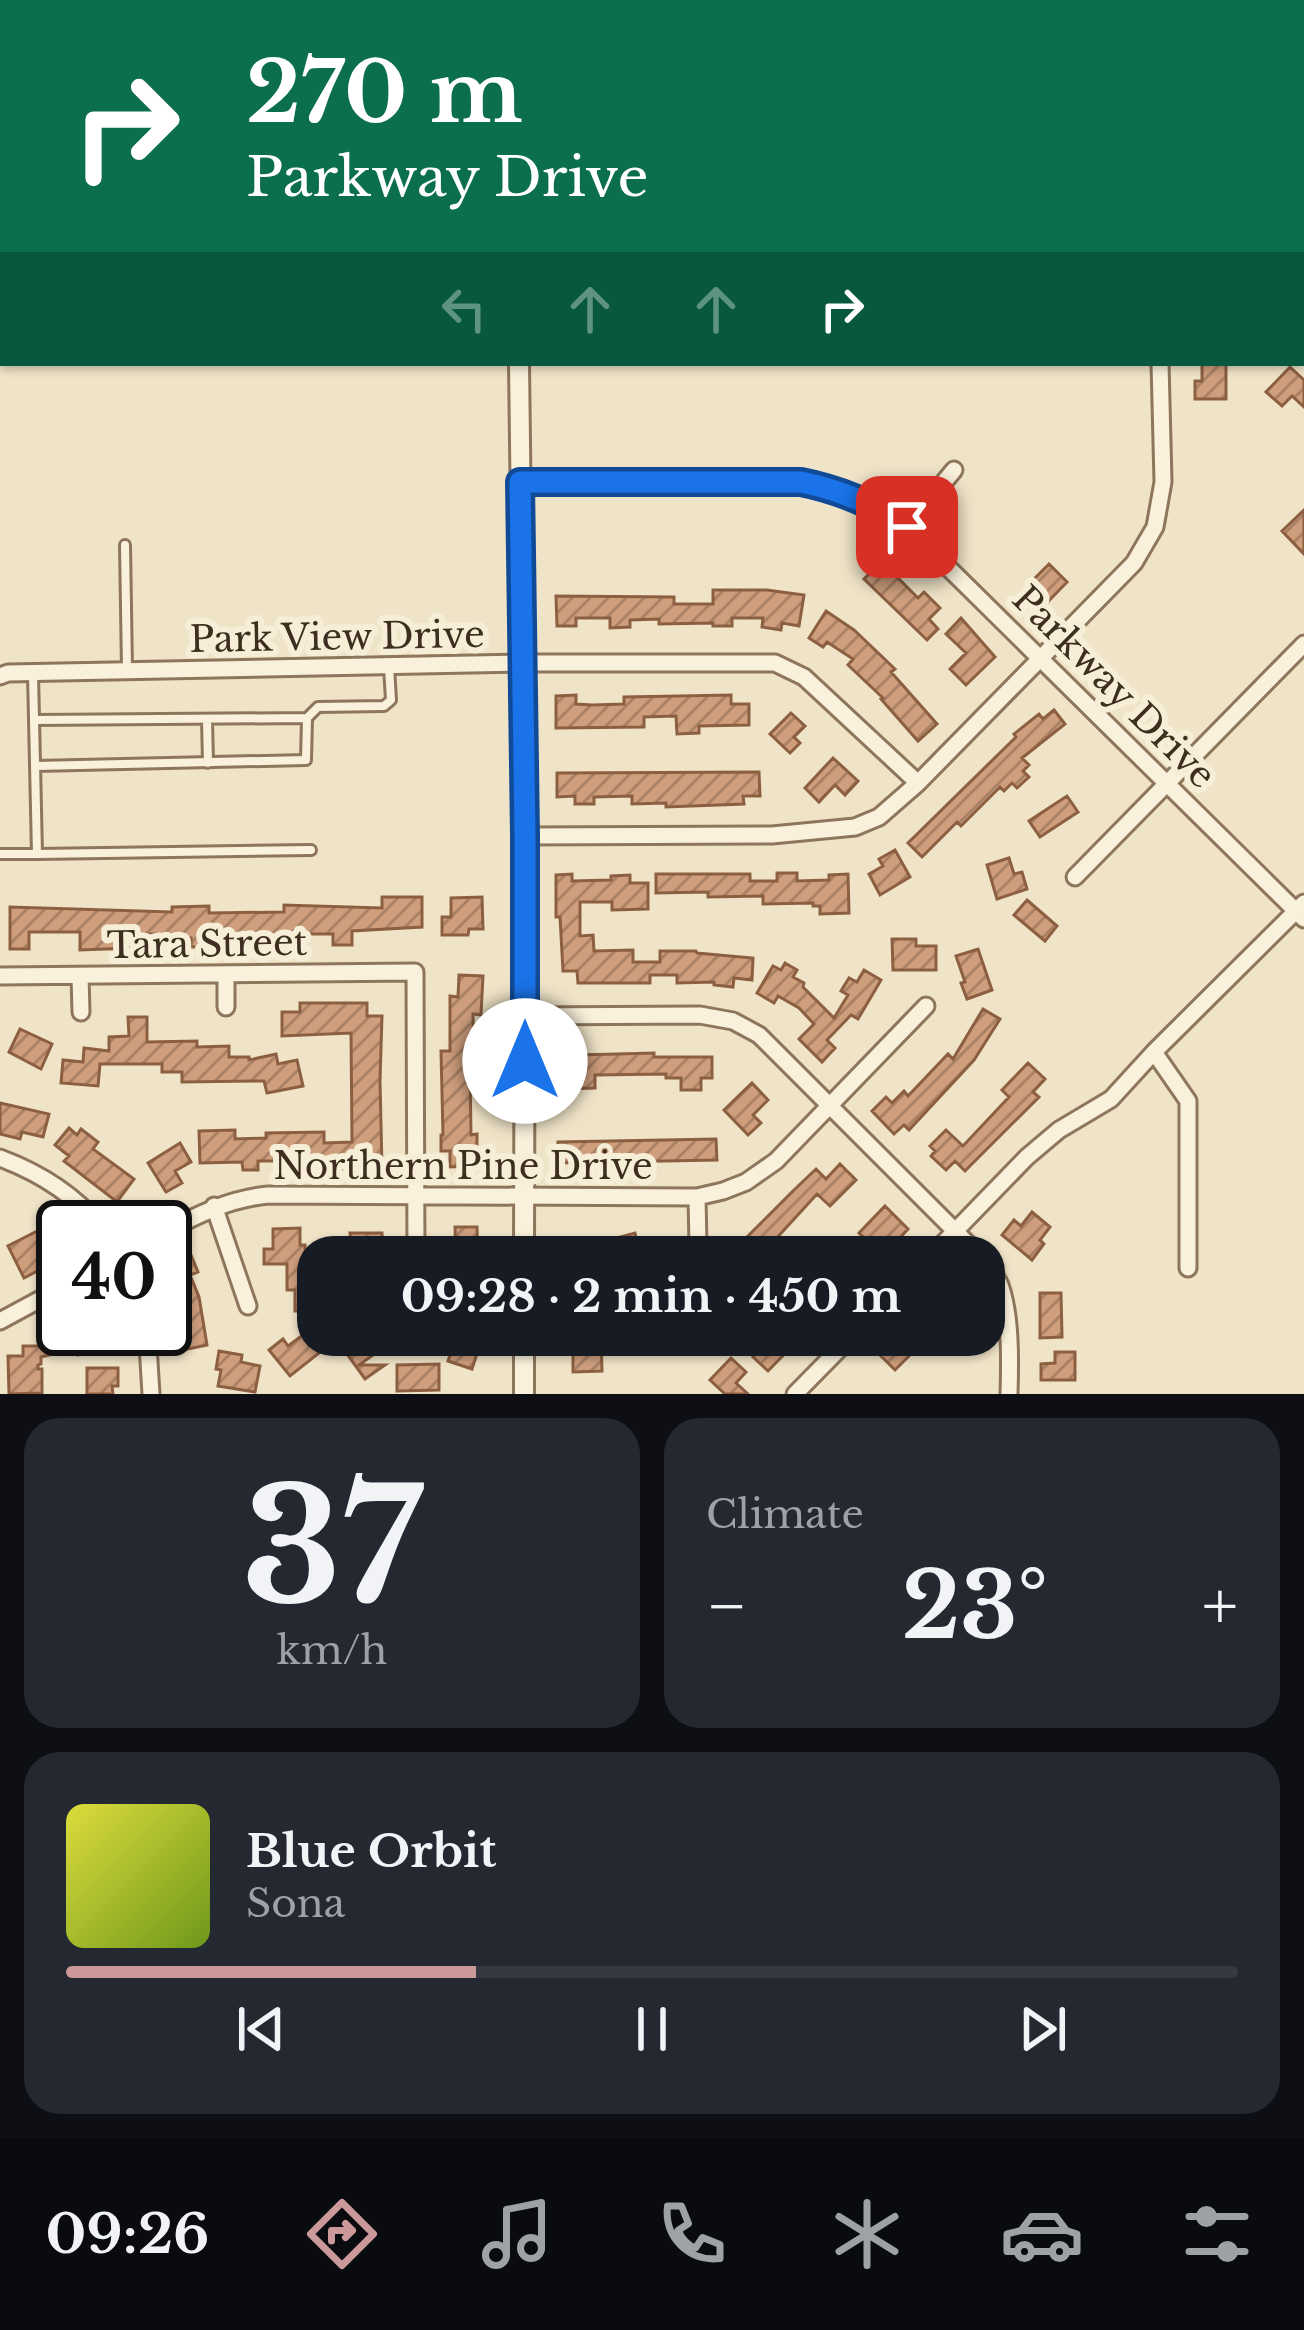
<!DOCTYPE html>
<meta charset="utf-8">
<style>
:root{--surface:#171b24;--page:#242831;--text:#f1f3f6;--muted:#9ea1a6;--line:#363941;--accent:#cc999b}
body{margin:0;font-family:"Libre Baskerville",serif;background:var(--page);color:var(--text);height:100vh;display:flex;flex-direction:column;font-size:45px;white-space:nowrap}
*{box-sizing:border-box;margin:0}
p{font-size:39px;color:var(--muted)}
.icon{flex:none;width:66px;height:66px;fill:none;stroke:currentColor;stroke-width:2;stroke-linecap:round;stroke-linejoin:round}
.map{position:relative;height:1394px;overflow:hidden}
.side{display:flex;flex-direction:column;gap:24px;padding:24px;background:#0d0f14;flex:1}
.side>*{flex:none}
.hud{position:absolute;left:0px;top:0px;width:1305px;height:366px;box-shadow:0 3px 9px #0004;background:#0b6e4f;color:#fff;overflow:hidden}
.speed{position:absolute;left:36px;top:1200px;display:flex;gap:24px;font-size:60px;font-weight:700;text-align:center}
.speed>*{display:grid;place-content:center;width:156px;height:156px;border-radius:50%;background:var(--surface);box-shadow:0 3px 9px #0004;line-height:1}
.speed .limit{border:6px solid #111;border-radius:18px;background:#fff;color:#111}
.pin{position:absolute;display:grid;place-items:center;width:102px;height:102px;color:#fff;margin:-51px;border-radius:24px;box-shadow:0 6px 18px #0006}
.me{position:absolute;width:132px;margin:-66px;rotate:0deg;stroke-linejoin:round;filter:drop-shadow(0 0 9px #0008)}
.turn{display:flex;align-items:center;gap:42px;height:252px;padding:0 48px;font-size:54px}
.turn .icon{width:156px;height:156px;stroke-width:2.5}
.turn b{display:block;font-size:84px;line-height:102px}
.lanes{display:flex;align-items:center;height:114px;padding:0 48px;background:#0003;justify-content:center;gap:60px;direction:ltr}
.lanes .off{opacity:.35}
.big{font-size:90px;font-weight:700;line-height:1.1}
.side .tile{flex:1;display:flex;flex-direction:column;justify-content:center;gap:18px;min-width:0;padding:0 42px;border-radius:36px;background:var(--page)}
.side .dial{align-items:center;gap:0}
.dial b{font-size:156px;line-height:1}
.song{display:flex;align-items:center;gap:36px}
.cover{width:144px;height:144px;border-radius:18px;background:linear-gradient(135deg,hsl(60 70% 55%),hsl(80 70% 35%))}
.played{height:12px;border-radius:6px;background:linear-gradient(90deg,var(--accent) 35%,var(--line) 35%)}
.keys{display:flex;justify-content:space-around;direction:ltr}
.heat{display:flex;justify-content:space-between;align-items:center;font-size:66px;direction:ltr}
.side .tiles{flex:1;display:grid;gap:24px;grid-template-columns:1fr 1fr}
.tile:last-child{grid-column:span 2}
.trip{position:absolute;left:297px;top:1236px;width:708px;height:120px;border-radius:36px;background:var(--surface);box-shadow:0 3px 9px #0004;font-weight:700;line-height:120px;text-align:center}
.tab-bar{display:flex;height:192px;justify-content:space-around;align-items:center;background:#090b0e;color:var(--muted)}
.tab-bar .icon{width:84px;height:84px}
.tab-bar .on{color:var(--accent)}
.tab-bar b{font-size:54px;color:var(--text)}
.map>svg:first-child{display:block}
.building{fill:url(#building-hatch);stroke:#8d5f41;stroke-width:3}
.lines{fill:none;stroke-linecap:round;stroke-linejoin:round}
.service-casing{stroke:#8d765c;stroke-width:14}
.minor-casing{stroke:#8d765c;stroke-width:21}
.tertiary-casing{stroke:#8d765c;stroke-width:24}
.service{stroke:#faf1dc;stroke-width:8}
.minor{stroke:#faf1dc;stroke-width:15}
.tertiary{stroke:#faf1dc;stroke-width:18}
.route-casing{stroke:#114b97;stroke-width:30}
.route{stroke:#1a73e8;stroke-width:21}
.labels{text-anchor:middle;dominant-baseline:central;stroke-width:12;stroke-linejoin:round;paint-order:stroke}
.street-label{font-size:36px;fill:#3d2e20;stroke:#f7eed8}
</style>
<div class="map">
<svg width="1304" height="1394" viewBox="0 0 1304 1394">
<defs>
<pattern id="building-hatch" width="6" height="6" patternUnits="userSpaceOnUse" patternTransform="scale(3)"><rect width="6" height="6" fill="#cf9f7d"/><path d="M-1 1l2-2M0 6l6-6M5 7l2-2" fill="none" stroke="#a98266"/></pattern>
</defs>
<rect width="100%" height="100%" fill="#f0e4c8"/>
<!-- building -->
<path class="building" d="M1202,363H1226V399H1195V381H1202Z
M1290,367L1304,380V407L1292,396L1282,406L1266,392Z
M1304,510V554L1282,531Z
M886,557L899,569L894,574L918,598L924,592L940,608L929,619L938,629L927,640L864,579Z
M1049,564L1067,582L1038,612L1019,594Z
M713,590H767L804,595L799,626L782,623L781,630L762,627L763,618H732V626H713V623L659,624V619L630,620V627L610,628V618H576V626H557L556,596L674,597V604H713Z
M826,611L854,630L895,669L891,672L937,724L918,741L881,699L883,698L848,665L853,659L827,642L823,647L809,638Z
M961,618L995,657L966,685L950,669L966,653L946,634Z
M576,695V704L593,705L624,704V697L731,695V704H749V725L699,726V733L677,734L676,716L644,717V727L556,728V696Z
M1054,710L1065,724L1022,758L1029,765L1023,771L1029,777L1017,788L1012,783L1004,791L1000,787L961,826L957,822L922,857L908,843L1016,737L1014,734L1039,714L1043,719Z
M791,713L805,726L794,737L800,743L790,753L770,734Z
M833,758L858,781L845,795L835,785L819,802L805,788Z
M759,772L760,796H743L744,804L666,807V803L632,804V796L594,797V804H575V796L557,797V773Z
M1067,796L1078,812L1040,837L1029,821Z
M895,850L910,877L880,895L869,874L883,866L879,859Z
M1009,858L1014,874L1022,872L1027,889L997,899L987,865Z
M777,873H797V881L829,880V875L848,874L849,913L820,914V906H813V903L763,904V896L708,897V892L656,893V874H750V881H777Z
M572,874V881L611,880V876L630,875V883H648V909L612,910V902H580V936L593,935L594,951L633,950V962H660V951H696L697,953L753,958L752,980L734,978L733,987L714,985V982L677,983V975H650V983H578L577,971H563L560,917H556V875Z
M382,897H422V927L352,931V945H333V934H302V944H284V938H252V946L191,947V938H172V934H133V948L80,950V932H29V949H10V907L172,912V907L209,906V913L284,912V905L382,908Z
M482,897L483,929H469L468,935H442V917H451V898Z
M1027,900L1057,926L1045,941L1014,915Z
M892,939H916V946H936V970H893Z
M978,949L992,990L967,999L961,983L965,982L956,956Z
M785,963L797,970L793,977L804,983L803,987L834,1018L848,995L841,991L849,978L857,982L864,970L881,980L858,1019L851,1015L827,1040L835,1048L822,1062L799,1039L814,1024L799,1008L778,996L774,1003L757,993L773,966L781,970Z
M459,975L483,976L481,1015L473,1014L474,1068H470L471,1135L477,1134V1166L450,1167V1151H441V1135H443L441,1051H450V996L458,997Z
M300,1003H367V1016H382L380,1081L382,1168L307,1170V1156H277V1161H258V1170H243L242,1162L200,1163L199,1131L235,1130V1139L266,1138V1133L324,1132V1143L352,1142L351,1033L282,1036V1012H300Z
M983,1009L1000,1019L974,1060L909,1130L904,1125L894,1134L872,1111L886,1097L892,1103L904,1091L908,1096L948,1054L953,1059Z
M128,1017H147V1042L197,1041V1047L229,1046V1057H249V1060L276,1054L278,1064L297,1060L303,1086L267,1093L264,1081L182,1082V1072H162V1064H100L98,1086L61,1083L63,1060L83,1062L84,1048L109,1051V1037L129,1036Z
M20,1029L52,1044L41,1069L9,1052Z
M654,1053V1057H712V1078H701V1090H681V1078H666V1074L595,1075V1088L565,1089V1069L578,1068V1055Z
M1028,1063L1045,1079L1033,1092L1039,1097L965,1171L955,1161L946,1170L931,1156L935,1151L930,1146L946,1130L963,1146L1009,1097L1002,1090Z
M752,1083L768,1100L753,1115L761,1123L748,1135L724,1110Z
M0,1103L49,1114L43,1137L22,1132L20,1139L0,1134Z
M69,1128L77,1135L81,1129L98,1142L93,1149L134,1179L117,1202L64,1161L69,1156L55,1145Z
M716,1139L717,1160L558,1163V1142Z
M180,1143L191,1162L175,1171L182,1183L166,1192L148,1163Z
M840,1164L856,1180L830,1206L817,1194L773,1242L782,1251L777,1257H744L755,1245L747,1237L794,1190L816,1169L826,1179Z
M885,1206L908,1229L894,1244L888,1238L870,1257H852L867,1241L859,1233Z
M1032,1212L1050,1227L1040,1240L1044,1244L1032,1260L1002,1235L1014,1220L1021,1226Z
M47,1226L57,1246L39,1254L45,1267L24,1278L8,1246Z
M455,1227H477L478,1257H456Z
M300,1228V1245H305L306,1275H318V1311H295V1290H287V1264H264V1249H273V1229Z
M350,1233H382L383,1257H341L340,1243H351Z
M635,1233L637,1244L652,1241L656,1257H620L616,1238Z
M191,1255L198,1272L190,1275L199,1297L207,1345L178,1351L173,1317L180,1316L165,1277L176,1272L172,1262Z
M1040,1293H1061L1062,1337L1040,1338Z
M70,1329H109L114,1346L78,1355L77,1348L41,1357V1364L38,1365V1369H42V1393L9,1394L8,1356H23V1346H55L51,1334Z
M304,1334L319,1353L290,1376L269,1350L283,1339L288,1346Z
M374,1335L383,1348L359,1365H385L365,1379L347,1354Z
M457,1335H483L472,1369L448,1361Z
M573,1335H601L602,1371L573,1372Z
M774,1335H803L768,1371L753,1357Z
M902,1335H930L895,1370L881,1356Z
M219,1351L242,1355L241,1362L260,1366L255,1392L218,1386L221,1370L216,1369Z
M1055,1352H1075V1380H1041V1364L1055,1363Z
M731,1358L746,1372L736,1383L748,1394H725L710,1380Z
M439,1364V1390L397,1391V1365Z
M87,1368H118V1386H112L113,1394H87Z"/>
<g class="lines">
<!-- service casing -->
<g class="service-casing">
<path id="service" d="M102,0L103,3
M0,290H3
M125,545L127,670
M33,674L37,854L311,850
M307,718L318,707L384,706L391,700L389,667
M207,719L208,763
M34,720L307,718L306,760L35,766
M0,854H37"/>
</g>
<!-- minor casing -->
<g class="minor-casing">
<path id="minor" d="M986,0V3
M1302,100H1304
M520,482L801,481C841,490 874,504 907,527L1304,919
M907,527L954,470
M0,676L8,673L522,663H775L804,677L918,783
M525,836L772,835L855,827L879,817L918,783L1134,563L1155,527L1163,482L1160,363
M1075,877L1304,644
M226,975V1007
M0,976L415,972L416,1257
M80,976L81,1012
M525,1016L700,1015L733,1021L759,1035L981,1257
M1154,1052L1188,1101V1268
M0,1158C40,1173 74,1194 101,1227
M697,1197L698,1246
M214,1206L248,1306
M165,1232C199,1214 229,1199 268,1195L697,1197L723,1191L746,1182L776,1161L926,1006
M930,1257L1027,1157L1059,1130L1111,1099L1154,1052L1304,903
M984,1260C989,1268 996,1276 1000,1285C1011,1316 1010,1362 1009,1394
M0,1321L63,1287
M147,1329L151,1394
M795,1394L853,1335"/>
</g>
<!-- tertiary casing -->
<g class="tertiary-casing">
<path id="tertiary" d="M500,0V3
M1302,282H1304
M519,363L525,836L524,1257
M524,1335V1394"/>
</g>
<!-- service -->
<use href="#service" class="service"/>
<!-- minor -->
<use href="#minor" class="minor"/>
<!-- tertiary -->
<use href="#tertiary" class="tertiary"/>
</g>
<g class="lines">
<!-- route casing -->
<g class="route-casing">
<path id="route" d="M525,1061V836L520,482H801C841,490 874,504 907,527"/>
</g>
<!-- route -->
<use href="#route" class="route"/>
</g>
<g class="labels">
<!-- street labels -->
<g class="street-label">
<text transform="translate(337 637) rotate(-1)">Park View Drive</text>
<text transform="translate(1114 687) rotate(45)">Parkway Drive</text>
<text transform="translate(207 944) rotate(-1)">Tara Street</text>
<text x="463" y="1166">Northern Pine Drive</text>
</g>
</g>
</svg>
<div class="speed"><div class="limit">40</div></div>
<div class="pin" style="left:907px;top:527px;background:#d93025"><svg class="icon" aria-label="arrive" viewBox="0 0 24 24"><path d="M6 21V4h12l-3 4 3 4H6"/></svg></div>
<svg class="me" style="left:525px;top:1061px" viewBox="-20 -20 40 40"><circle r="19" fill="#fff"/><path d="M0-13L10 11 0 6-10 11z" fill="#1a73e8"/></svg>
<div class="trip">09:28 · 2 min · 450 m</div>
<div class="hud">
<div class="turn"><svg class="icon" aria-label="right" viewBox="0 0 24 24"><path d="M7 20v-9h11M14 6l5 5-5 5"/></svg><div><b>270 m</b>Parkway Drive</div></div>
<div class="lanes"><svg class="icon off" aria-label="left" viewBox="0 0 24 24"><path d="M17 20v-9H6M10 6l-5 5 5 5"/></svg><svg class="icon off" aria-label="ahead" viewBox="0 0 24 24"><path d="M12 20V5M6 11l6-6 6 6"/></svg><svg class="icon off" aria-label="ahead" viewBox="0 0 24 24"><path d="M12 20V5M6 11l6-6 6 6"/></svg><svg class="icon" aria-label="right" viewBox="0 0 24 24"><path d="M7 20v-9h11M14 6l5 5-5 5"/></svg></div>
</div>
</div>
<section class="side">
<div class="tiles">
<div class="tile dial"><b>37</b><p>km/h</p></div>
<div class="tile"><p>Climate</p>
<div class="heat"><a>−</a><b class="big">23°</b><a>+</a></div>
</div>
<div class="tile">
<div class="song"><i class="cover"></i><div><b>Blue Orbit</b><p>Sona</p></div></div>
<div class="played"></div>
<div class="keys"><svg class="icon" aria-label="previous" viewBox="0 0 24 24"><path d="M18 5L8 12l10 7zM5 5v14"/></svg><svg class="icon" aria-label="pause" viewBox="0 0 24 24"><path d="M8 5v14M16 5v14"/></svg><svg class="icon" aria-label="next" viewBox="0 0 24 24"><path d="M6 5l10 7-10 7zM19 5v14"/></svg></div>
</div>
</div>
</section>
<nav class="tab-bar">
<b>09:26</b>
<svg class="icon on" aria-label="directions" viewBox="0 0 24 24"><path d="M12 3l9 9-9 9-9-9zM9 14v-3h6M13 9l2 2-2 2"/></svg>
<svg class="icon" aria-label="music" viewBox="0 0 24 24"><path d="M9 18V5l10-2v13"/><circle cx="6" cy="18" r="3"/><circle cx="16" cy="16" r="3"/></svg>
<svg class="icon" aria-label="phone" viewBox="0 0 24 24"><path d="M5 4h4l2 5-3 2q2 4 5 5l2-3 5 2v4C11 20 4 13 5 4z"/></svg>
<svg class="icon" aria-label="climate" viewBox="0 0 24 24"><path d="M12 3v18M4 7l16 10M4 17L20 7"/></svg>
<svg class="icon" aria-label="car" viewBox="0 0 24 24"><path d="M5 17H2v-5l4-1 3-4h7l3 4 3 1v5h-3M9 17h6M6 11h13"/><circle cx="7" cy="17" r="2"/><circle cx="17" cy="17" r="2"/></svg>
<svg class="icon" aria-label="filters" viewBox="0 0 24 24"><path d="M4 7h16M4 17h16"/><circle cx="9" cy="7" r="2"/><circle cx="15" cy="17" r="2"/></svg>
</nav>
